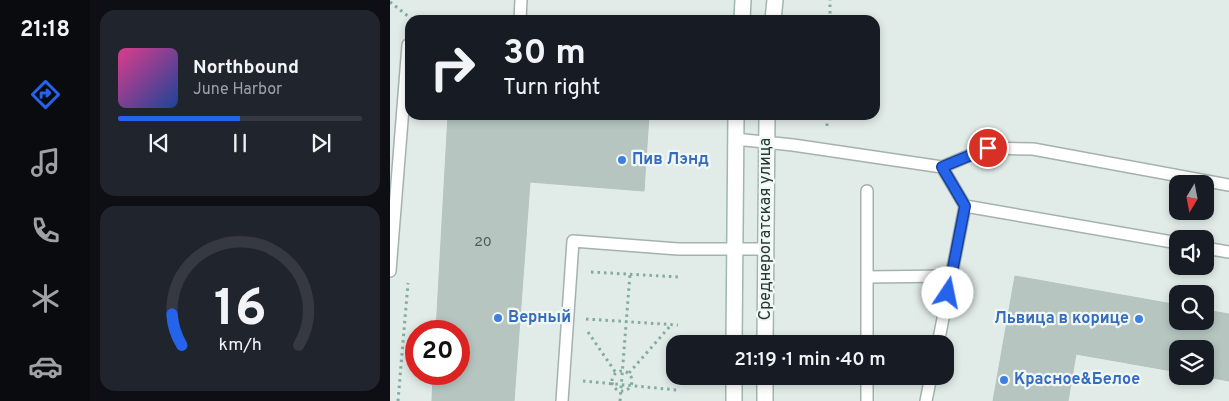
<!DOCTYPE html>
<meta charset="utf-8">
<style>
:root{--surface:#171b24;--page:#20242c;--text:#f1f3f6;--muted:#9ea1a6;--line:#363941;--accent:#2563eb}
body{margin:0;font-family:Overpass,sans-serif;background:var(--page);color:var(--text);height:100vh;display:flex;flex-direction:column;font-size:19px;white-space:nowrap}
*{box-sizing:border-box;margin:0}
p{font-size:16px;color:var(--muted)}
.icon{flex:none;width:28px;height:28px;fill:none;stroke:currentColor;stroke-width:2;stroke-linecap:round;stroke-linejoin:round}
.map{position:relative;flex:1;overflow:hidden}
.details{display:flex;flex-direction:column;gap:10px;padding:10px;background:#0d0f14;width:300px}
.details>*{flex:none}
.top-card{position:absolute;left:15px;top:15px;width:475px;height:105px;border-radius:15px;box-shadow:0 2px 8px #0003;background:#171b24;color:var(--text);overflow:hidden}
.needle{width:32px;rotate:190deg}
.tools{position:absolute;left:779px;top:175px;display:grid;gap:10px}
.tools a{display:grid;place-items:center;width:45px;height:45px;border-radius:10px;background:var(--surface);box-shadow:0 2px 8px #0003;font-size:25px}
.speed{position:absolute;left:15px;top:320px;display:flex;gap:10px;font-size:25px;font-weight:700;text-align:center}
.speed>*{display:grid;place-content:center;width:65px;height:65px;border-radius:50%;background:var(--surface);box-shadow:0 2px 8px #0003;line-height:1}
.speed .limit{border:8px solid #d22;background:#fff;color:#111}
.pin{position:absolute;display:grid;place-items:center;width:42px;height:42px;color:#fff;margin:-21px;border:2px solid #fff;border-radius:50%;box-shadow:0 1px 5px #0007}
.me{position:absolute;width:55px;margin:-28px;rotate:11deg;stroke-linejoin:round;filter:drop-shadow(0 0 4px #0008)}
.turn{display:flex;align-items:center;gap:18px;height:105px;padding:0 15px;font-size:22px}
.turn .icon{width:65px;height:65px;stroke-width:2.5}
.turn b{display:block;font-size:35px;line-height:42px}
.details .tile{flex:1;display:flex;flex-direction:column;justify-content:center;gap:8px;min-width:0;padding:0 18px;border-radius:15px;background:var(--page)}
.details .dial{align-items:center;gap:0}
.dial svg{height:130px;overflow:visible;fill:none;stroke:var(--line);stroke-width:7;stroke-linecap:round;text-anchor:middle}
.dial text{fill:var(--text);stroke:none}
.song{display:flex;align-items:center;gap:15px}
.cover{width:60px;height:60px;border-radius:8px;background:linear-gradient(135deg,hsl(330 70% 55%),hsl(220 70% 35%))}
.played{height:5px;border-radius:2px;background:linear-gradient(90deg,var(--accent) 50%,var(--line) 50%)}
.keys{display:flex;justify-content:space-around;direction:ltr}
.trip{position:absolute;left:276px;top:335px;width:288px;height:50px;border-radius:15px;background:var(--surface);box-shadow:0 2px 8px #0003;font-weight:600;line-height:50px;text-align:center}
main{display:flex;flex:1;min-height:0}
.menu{display:flex;flex-direction:column;width:90px;justify-content:space-around;align-items:center;background:#090b0e;color:var(--muted)}
.menu .icon{width:35px;height:35px}
.menu .selected{color:var(--accent)}
.menu b{font-size:22px;color:var(--text)}
.map>svg:first-child{display:block}
.building{fill:#b6c5c0;stroke:#b4c4be}
.lines{fill:none;stroke-linecap:round;stroke-linejoin:round}
.lane-casing{stroke:#a4b2ae;stroke-width:14}
.secondary-casing{stroke:#a0b6af;stroke-width:18}
.path{stroke:#83aca1;stroke-width:3;stroke-dasharray:2.5 4;stroke-linecap:butt}
.lane{stroke:#fff;stroke-width:11}
.secondary{stroke:#fff;stroke-width:15}
.route-casing{stroke:#184099;stroke-width:12}
.route{stroke:#2563eb;stroke-width:9}
.shop-dot{fill:#3f7fe0;stroke:#f1f7f4;stroke-width:2}
.labels{text-anchor:middle;dominant-baseline:central;stroke-width:4.5;stroke-linejoin:round;paint-order:stroke}
.number-label{font-size:14px;fill:#475d58}
.shop-label{font-size:16px;font-weight:bold;fill:#366cbe;stroke:#f1f7f4;text-anchor:start}
.street-label{font-size:16px;fill:#223a35;stroke:#f1f7f4}
</style>
<main>
<nav class="menu">
<b>21:18</b>
<svg class="icon selected" aria-label="directions" viewBox="0 0 24 24"><path d="M12 3l9 9-9 9-9-9zM9 14v-3h6M13 9l2 2-2 2"/></svg>
<svg class="icon" aria-label="music" viewBox="0 0 24 24"><path d="M9 18V5l10-2v13"/><circle cx="6" cy="18" r="3"/><circle cx="16" cy="16" r="3"/></svg>
<svg class="icon" aria-label="phone" viewBox="0 0 24 24"><path d="M5 4h4l2 5-3 2q2 4 5 5l2-3 5 2v4C11 20 4 13 5 4z"/></svg>
<svg class="icon" aria-label="climate" viewBox="0 0 24 24"><path d="M12 3v18M4 7l16 10M4 17L20 7"/></svg>
<svg class="icon" aria-label="car" viewBox="0 0 24 24"><path d="M5 17H2v-5l4-1 3-4h7l3 4 3 1v5h-3M9 17h6M6 11h13"/><circle cx="7" cy="17" r="2"/><circle cx="17" cy="17" r="2"/></svg>
</nav>
<section class="details">
<div class="tile">
<div class="song"><i class="cover"></i><div><b>Northbound</b><p>June Harbor</p></div></div>
<div class="played"></div>
<div class="keys"><svg class="icon" aria-label="previous" viewBox="0 0 24 24"><path d="M18 5L8 12l10 7zM5 5v14"/></svg><svg class="icon" aria-label="pause" viewBox="0 0 24 24"><path d="M8 5v14M16 5v14"/></svg><svg class="icon" aria-label="next" viewBox="0 0 24 24"><path d="M6 5l10 7-10 7zM19 5v14"/></svg></div>
</div>
<div class="tile dial"><svg viewBox="0 0 100 80">
<path d="M14 69A42 42 0 1 1 86 69"/>
<path d="M14 69A42 42 0 0 1 8 50" stroke="#2563eb"/>
<text x="50" y="56" font-size="32" font-weight="700">16</text>
<text x="50" y="72" font-size="11">km/h</text>
</svg></div>
</section>
<div class="map">
<svg width="839" height="401" viewBox="0 0 839 401">
<rect width="100%" height="100%" fill="#e1ebe7"/>
<!-- building -->
<path class="building" d="M58,115H259L254,191L140,182L124,401H42L43,374H69V331H46Z
M625,276L788,305V321H815V310L839,314V381L812,376H815V349H788V372L686,354L678,401H603Z"/>
<g class="lines">
<!-- lane casing -->
<g class="lane-casing">
<path id="lane" d="M130,20L131,0
M345,139L403,145L552,167L575,206L548,344
M552,167L597,148L643,149L839,185
M575,206L788,243
M815,248L839,252
M0,271L18,45L20,44
M477,277L561,276
M477,344V191
M172,401L183,241L288,249H375
M477,401V376
M536,401L541,376"/>
</g>
<!-- secondary casing -->
<g class="secondary-casing">
<path id="secondary" d="M352,20L353,0
M383,20L385,0
M344,344L346,115
M375,344L377,115
M375,376V401
M344,401V376"/>
</g>
<!-- path -->
<path class="path" d="M0,2L23,20
M440,20V0
M437,126V115
M201,272L288,277
M196,319L288,325
M198,332L226,373
M222 381a10 10 0 1 1 20 0a10 10 0 1 1-20 0Z
M239,373L281,325
M193,381L287,390
M8,401L18,283
M230,401L240,274"/>
<!-- lane -->
<use href="#lane" class="lane"/>
<!-- secondary -->
<use href="#secondary" class="secondary"/>
</g>
<g class="lines">
<!-- route casing -->
<g class="route-casing">
<path id="route" d="M558,293L575,206L552,167L598,148"/>
</g>
<!-- route -->
<use href="#route" class="route"/>
</g>
<!-- markers -->
<g class="shop-dot">
<circle cx="232" cy="160" r="5"/>
<circle cx="108" cy="318" r="5"/>
<circle cx="749" cy="319" r="5"/>
<circle cx="614" cy="380" r="5"/>
</g>
<g class="labels">
<!-- number labels -->
<g class="number-label">
<text x="93" y="242">20</text>
</g>
<!-- shop labels -->
<g class="shop-label">
<text x="242" y="160">Пив Лэнд</text>
<text x="118" y="318">Верный</text>
<text x="739" y="319" text-anchor="end">Львица в корице</text>
<text x="624" y="380">Красное&amp;Белое</text>
</g>
<!-- street labels -->
<g class="street-label">
<text transform="translate(376 229) rotate(-90)">Среднерогатская улица</text>
</g>
</g>
</svg>
<div class="tools">
<a><svg class="needle" viewBox="-14 -14 28 28"><path d="M0-13l5 13h-10z" fill="#e53935"/><path d="M0 13l5-13h-10z" fill="#9ea1a6"/></svg></a>
<a><svg class="icon" aria-label="sound" viewBox="0 0 24 24"><path d="M4 9h4l5-4v14l-5-4H4zM17 9q2 3 0 6"/></svg></a>
<a><svg class="icon" aria-label="search" viewBox="0 0 24 24"><circle cx="10" cy="10" r="6"/><path d="M15 15l6 6"/></svg></a>
<a><svg class="icon" aria-label="layers" viewBox="0 0 24 24"><path d="M12 4l9 5-9 5-9-5zM3 14l9 5 9-5"/></svg></a>
</div>
<div class="speed"><div class="limit">20</div></div>
<div class="pin" style="left:598px;top:148px;background:#d93025"><svg class="icon" aria-label="arrive" viewBox="0 0 24 24"><path d="M6 21V4h12l-3 4 3 4H6"/></svg></div>
<svg class="me" style="left:558px;top:293px" viewBox="-20 -20 40 40"><circle r="19" fill="#fff"/><path d="M0-13L10 11 0 6-10 11z" fill="#2563eb"/></svg>
<div class="trip">21:19 · 1 min · 40 m</div>
<div class="top-card">
<div class="turn"><svg class="icon" aria-label="right" viewBox="0 0 24 24"><path d="M7 20v-9h11M14 6l5 5-5 5"/></svg><div><b>30 m</b>Turn right</div></div>
</div>
</div>
</main>
